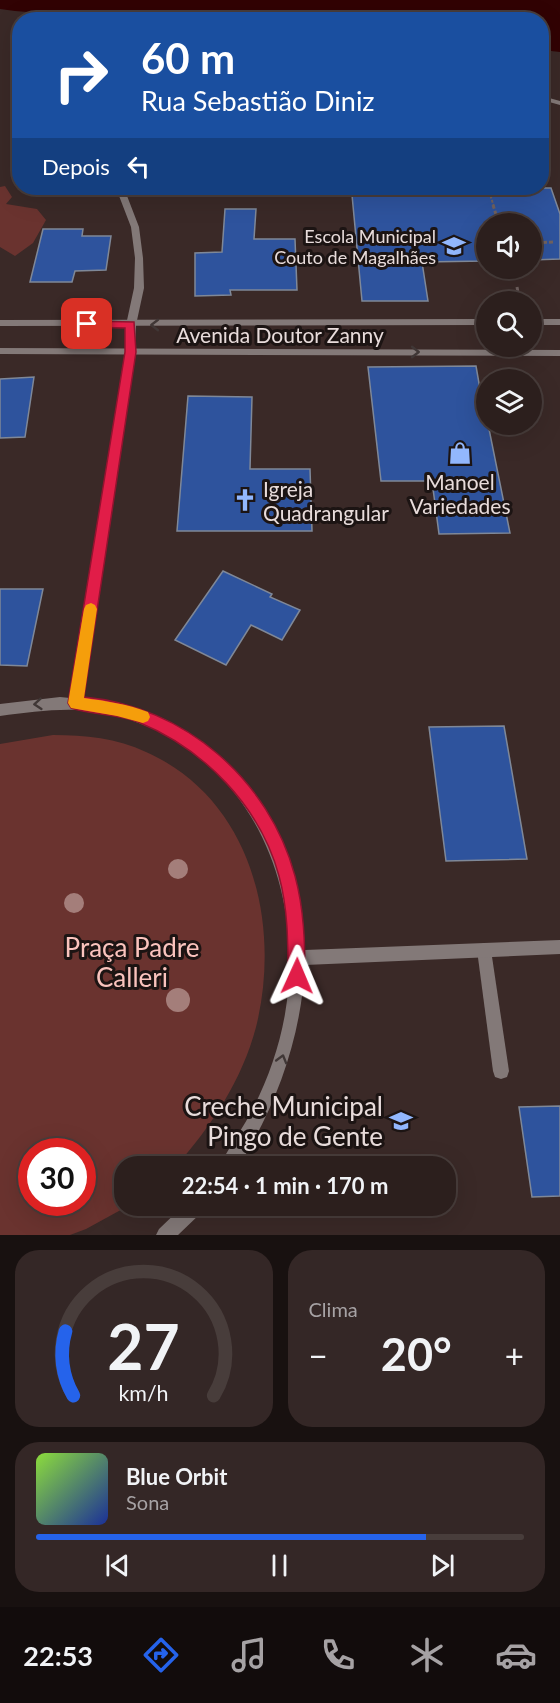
<!DOCTYPE html>
<html lang="pt">
<meta charset="utf-8">
<style>
:root{--surface:#2c1f1d;--page:#342726;--text:#f1f3f6;--muted:#a6a2a4;--line:#483d3b;--accent:#2563eb}
body{margin:0;font-family:Lato,sans-serif;background:var(--page);color:var(--text);height:100vh;display:flex;flex-direction:column;font-size:22px;white-space:nowrap}
*{box-sizing:border-box;margin:0}
p{font-size:20px;color:var(--muted)}
.icon{flex:none;width:33px;height:33px;fill:none;stroke:currentColor;stroke-width:2;stroke-linecap:round;stroke-linejoin:round}
.map{position:relative;height:1235px;overflow:hidden}
.drawer{display:flex;flex-direction:column;gap:15px;padding:15px;background:#181110;flex:1}
.drawer>*{flex:none}
.banner{position:absolute;left:12px;top:12px;width:537px;height:183px;border-radius:24px;box-shadow:0 6px 24px #0002,0 0 0 2px var(--line);background:#1a4fa0;color:#fff;overflow:hidden}
.buttons{position:absolute;left:476px;top:213px;display:grid;gap:12px}
.buttons a{display:grid;place-items:center;width:66px;height:66px;border-radius:50%;background:var(--surface);box-shadow:0 6px 24px #0002,0 0 0 2px var(--line);font-size:30px}
.speed{position:absolute;left:18px;top:1138px;display:flex;gap:12px;font-size:30px;font-weight:700;text-align:center}
.speed>*{display:grid;place-content:center;width:78px;height:78px;border-radius:50%;background:var(--surface);box-shadow:0 6px 24px #0002,0 0 0 2px var(--line);line-height:1}
.speed .limit{border:9px solid #d22;background:#fff;color:#111}
.pin{position:absolute;display:grid;place-items:center;width:51px;height:51px;color:#fff;margin:-26px;border-radius:12px;box-shadow:0 3px 9px #0006}
.me{position:absolute;width:66px;margin:-33px;rotate:1deg;stroke-linejoin:round;filter:drop-shadow(0 0 4px #0008)}
.turn{display:flex;align-items:center;gap:21px;height:126px;padding:0 30px;font-size:27px}
.turn .icon{width:78px;height:78px;stroke-width:2.5}
.turn b{display:block;font-size:42px;line-height:51px}
.then{display:flex;align-items:center;height:57px;padding:0 30px;background:#0003;gap:12px;font-size:22px}
.big{font-size:45px;font-weight:700;line-height:1.1}
.drawer .widget{flex:1;display:flex;flex-direction:column;justify-content:center;gap:9px;min-width:0;padding:0 21px;border-radius:24px;background:var(--page)}
.drawer .dial{align-items:center;gap:0}
.dial svg{height:156px;overflow:visible;fill:none;stroke:var(--line);stroke-width:7;stroke-linecap:round;text-anchor:middle}
.dial text{fill:var(--text);stroke:none}
.song{display:flex;align-items:center;gap:18px}
.cover{width:72px;height:72px;border-radius:9px;background:linear-gradient(135deg,hsl(90 70% 55%),hsl(230 70% 35%))}
.played{height:6px;border-radius:3px;background:linear-gradient(90deg,var(--accent) 80%,var(--line) 80%)}
.keys{display:flex;justify-content:space-around;direction:ltr}
.heat{display:flex;justify-content:space-between;align-items:center;font-size:33px;direction:ltr}
.drawer .tiles{flex:1;display:grid;gap:15px;grid-template-columns:1fr 1fr}
.widget:last-child{grid-column:span 2}
.trip{position:absolute;left:114px;top:1156px;width:342px;height:60px;border-radius:24px;background:var(--surface);box-shadow:0 6px 24px #0002,0 0 0 2px var(--line);font-weight:700;line-height:60px;text-align:center}
.tab-bar{display:flex;height:96px;justify-content:space-around;align-items:center;background:#120c0c;color:var(--muted)}
.tab-bar .icon{width:42px;height:42px}
.tab-bar .on{color:var(--accent)}
.tab-bar b{font-size:27px;color:var(--text)}
.map>svg:first-child{display:block}
.green{fill:#6a332f;fill-rule:evenodd}
.water{fill:#310203}
.building{fill:#2e539d;stroke:#7f8898;stroke-width:1.5}
.lines{fill:none;stroke-linecap:round;stroke-linejoin:round}
.path-far2{stroke:#716260;stroke-width:2;stroke-dasharray:3 1.5;stroke-linecap:butt}
.path-far1{stroke:#716260;stroke-width:3;stroke-dasharray:4 2;stroke-linecap:butt}
.path{stroke:#716260;stroke-width:4.5;stroke-dasharray:6 4;stroke-linecap:butt}
.service{fill:#837978;fill-rule:evenodd}
.minor{fill:#837978;fill-rule:evenodd}
.tertiary{fill:#837978;fill-rule:evenodd}
.tree{fill:#a47e7a}
.oneway{stroke:#403736}
.route{fill:#e11d48;stroke:#92132f;stroke-width:1.5}
.slow{fill:#f59e0b}
.labels{text-anchor:middle;dominant-baseline:central;stroke-width:6;stroke-linejoin:round;paint-order:stroke}
.far-poi-label{font-size:18px;fill:#e8dcdb;stroke:#1c1413;text-anchor:end}
.street-label{font-size:21px;fill:#e8dcdb;stroke:#1c1413}
.poi-label{font-size:21px;fill:#e8dcdb;stroke:#1c1413}
.near-park-label{font-size:26px;fill:#fac3bd;stroke:#1c1413}
.near-poi-label{font-size:26px;fill:#e8dcdb;stroke:#1c1413;text-anchor:end}
</style>
<div class="map">
<svg width="560" height="1235" viewBox="0 0 560 1235">
<rect width="100%" height="100%" fill="#3a2927"/>
<!-- green -->
<path class="green" d="M5,186L12,197L6,204L37,209L46,220L33,243L15,256L0,247V187Z
M53,735C85,735 117,738 146,752C250,798 281,920 257,1023C244,1077 212,1126 175,1167H124V1206H128L86,1229L70,1235H0V744ZM32,1152H82V1203H32Z"/>
<!-- water -->
<path class="water" d="M0,0H560V52L542,50V20H129L15,11L0,9Z"/>
<!-- building -->
<path class="building" d="M433,188H551L560,214V259L531,260V224H486V261L422,262L428,301H362L352,195L435,194Z
M225,209H256L254,239H295L297,290H230L231,295L195,296V253L222,252Z
M43,229H83L82,236H111L106,270L75,271L72,282H30Z
M476,366L486,424H488L510,533L439,534L432,481H381L368,367Z
M34,377L25,437L0,438V379Z
M188,396L252,397L250,469H310L312,531H177Z
M223,571L272,594L270,597L300,610L282,640L251,625L226,665L175,640Z
M0,589H43L27,666L0,665Z
M504,726L527,859L446,861L429,727Z
M560,1106V1196L532,1197L519,1107Z"/>
<g class="lines">
<!-- path-far2 -->
<path class="path-far2" d="M520,194H525L523,188
M494,207L490,194H511"/>
<!-- path-far1 -->
<path class="path-far1" d="M493,205L499,224
M531,243L555,242
M517,287L520,302"/>
<!-- path -->
<path class="path" d="M280,1206L288,1215"/>
<!-- service -->
<path class="service" d="M484,943L489,945L491,950L509,1071L507,1077L501,1079L495,1077L493,1071L477,950L479,945Z"/>
<!-- minor -->
<path class="minor" d="M542,96L560,101V105L542,100Z
M116,188H124L139,227L143,258L144,288L136,325L135,352L83,700L116,704L172,724L216,754L252,793L282,845L299,899L305,950L560,940V954L305,965C301,1038 277,1105 238,1167H220C227,1149 240,1133 249,1116C266,1085 279,1049 285,1014C307,887 249,751 117,716C79,705 39,711 0,716V704L60,697L70,698L125,352L126,325L134,288L135,258L131,227Z
M183,1206H205L202,1212L178,1235H156L159,1229Z"/>
<!-- tertiary -->
<path class="tertiary" d="M486,319V325L0,326V320Z
M531,319H560V325H531Z
M0,348L560,350V356L0,354Z"/>
</g>
<!-- trees -->
<g class="tree">
<circle cx="178" cy="869" r="10"/>
<circle cx="74" cy="903" r="10"/>
<circle cx="178" cy="1000" r="12"/>
</g>
<!-- one-way arrows -->
<defs><path id="oneway-chevron" d="M-2-3.5L2.5 0L-2 3.5" fill="none" stroke-width="1.6" stroke-linecap="round" stroke-linejoin="round" transform="scale(1.5)"/></defs>
<g class="oneway">
<use href="#oneway-chevron" transform="translate(155 325) rotate(180)"/>
<use href="#oneway-chevron" transform="translate(415 352)"/>
<use href="#oneway-chevron" transform="translate(38 704) rotate(175)"/>
<use href="#oneway-chevron" transform="translate(282 1059) rotate(-74)"/>
</g>
<!-- route -->
<path class="route" d="M87,321L134,322L136,352L84,697C184,706 269,779 295,876C304,909 305,943 305,976L303,982L297,985L291,982L288,976C288,943 288,909 279,876C260,806 204,749 138,722C117,713 90,715 71,708L68,703L125,352V328L83,327L82,324Z"/>
<!-- slow -->
<path class="slow" d="M91,603L95,605L97,609L84,698C106,701 127,704 148,712L150,717L148,721L143,723L117,716L71,708L68,703L84,609L86,605Z"/>
<!-- icons -->
<defs>
<g id="school-bare" transform="scale(1.8)"><path d="M0-5L7-2L0 1L-7-2ZM-4 1L0 2.5L4 1V4Q0 6-4 4Z" fill="#92b7fd" stroke="#1c1413" stroke-width="2.5" paint-order="stroke"/></g>
<g id="shop-bare" transform="scale(1.8)"><path d="M-5-2.5h2.3a2.7 3.5 0 0 1 5.4 0H5L5.5 6h-11ZM-1.5-2.5h3a1.5 2.3 0 0 0-3 0Z" fill="#92b7fd" stroke="#1c1413" stroke-width="2.5" paint-order="stroke"/></g>
<g id="church-bare" transform="scale(1.8)"><path d="M-1.2-6h2.4v3.5h3.3v2.4h-3.3V6h-2.4V-.1h-3.3v-2.4h3.3Z" fill="#92b7fd" stroke="#1c1413" stroke-width="2.5" paint-order="stroke"/></g>
</defs>
<g fill-rule="evenodd">
<use href="#school-bare" x="454" y="246"/>
<use href="#shop-bare" x="460" y="453"/>
<use href="#church-bare" x="245" y="500"/>
<use href="#school-bare" x="401" y="1121"/>
</g>
<g class="labels">
<!-- far-poi labels -->
<g class="far-poi-label">
<text x="436" y="236">Escola Municipal<tspan x="436" dy="21">Couto de Magalhães</tspan></text>
</g>
<!-- street labels -->
<g class="street-label">
<text x="280" y="334">Avenida Doutor Zanny</text>
</g>
<!-- poi labels -->
<g class="poi-label">
<text x="460" y="481">Manoel<tspan x="460" dy="24">Variedades</tspan></text>
<text x="263" y="488" text-anchor="start">Igreja<tspan x="263" dy="24">Quadrangular</tspan></text>
</g>
<!-- near-park labels -->
<g class="near-park-label">
<text x="132" y="947">Praça Padre<tspan x="132" dy="30">Calleri</tspan></text>
</g>
<!-- near-poi labels -->
<g class="near-poi-label">
<text x="383" y="1106">Creche Municipal<tspan x="383" dy="30">Pingo de Gente</tspan></text>
</g>
</g>
</svg>
<div class="buttons">
<a><svg class="icon" aria-label="sound" viewBox="0 0 24 24"><path d="M4 9h4l5-4v14l-5-4H4zM17 9q2 3 0 6"/></svg></a>
<a><svg class="icon" aria-label="search" viewBox="0 0 24 24"><circle cx="10" cy="10" r="6"/><path d="M15 15l6 6"/></svg></a>
<a><svg class="icon" aria-label="layers" viewBox="0 0 24 24"><path d="M12 4l9 5-9 5-9-5zM3 14l9 5 9-5"/></svg></a>
</div>
<div class="speed"><div class="limit">30</div></div>
<div class="pin" style="left:87px;top:324px;background:#d93025"><svg class="icon" aria-label="arrive" viewBox="0 0 24 24"><path d="M6 21V4h12l-3 4 3 4H6"/></svg></div>
<svg class="me" style="left:297px;top:976px" viewBox="-20 -20 40 40"><path d="M0-17L14 15 0 8-14 15z" fill="#e11d48" stroke="#fff" stroke-width="4"/></svg>
<div class="trip">22:54 · 1 min · 170 m</div>
<div class="banner">
<div class="turn"><svg class="icon" aria-label="right" viewBox="0 0 24 24"><path d="M7 20v-9h11M14 6l5 5-5 5"/></svg><div><b>60 m</b>Rua Sebastião Diniz</div></div>
<div class="then">Depois<svg class="icon" aria-label="left" viewBox="0 0 24 24"><path d="M17 20v-9H6M10 6l-5 5 5 5"/></svg></div>
</div>
</div>
<section class="drawer">
<div class="tiles">
<div class="widget dial"><svg viewBox="0 0 100 80">
<path d="M14 69A42 42 0 1 1 86 69"/>
<path d="M14 69A42 42 0 0 1 10 36" stroke="#2563eb"/>
<text x="50" y="56" font-size="32" font-weight="700">27</text>
<text x="50" y="72" font-size="11">km/h</text>
</svg></div>
<div class="widget"><p>Clima</p>
<div class="heat"><a>−</a><b class="big">20°</b><a>+</a></div>
</div>
<div class="widget">
<div class="song"><i class="cover"></i><div><b>Blue Orbit</b><p>Sona</p></div></div>
<div class="played"></div>
<div class="keys"><svg class="icon" aria-label="previous" viewBox="0 0 24 24"><path d="M18 5L8 12l10 7zM5 5v14"/></svg><svg class="icon" aria-label="pause" viewBox="0 0 24 24"><path d="M8 5v14M16 5v14"/></svg><svg class="icon" aria-label="next" viewBox="0 0 24 24"><path d="M6 5l10 7-10 7zM19 5v14"/></svg></div>
</div>
</div>
</section>
<nav class="tab-bar">
<b>22:53</b>
<svg class="icon on" aria-label="directions" viewBox="0 0 24 24"><path d="M12 3l9 9-9 9-9-9zM9 14v-3h6M13 9l2 2-2 2"/></svg>
<svg class="icon" aria-label="music" viewBox="0 0 24 24"><path d="M9 18V5l10-2v13"/><circle cx="6" cy="18" r="3"/><circle cx="16" cy="16" r="3"/></svg>
<svg class="icon" aria-label="phone" viewBox="0 0 24 24"><path d="M5 4h4l2 5-3 2q2 4 5 5l2-3 5 2v4C11 20 4 13 5 4z"/></svg>
<svg class="icon" aria-label="climate" viewBox="0 0 24 24"><path d="M12 3v18M4 7l16 10M4 17L20 7"/></svg>
<svg class="icon" aria-label="car" viewBox="0 0 24 24"><path d="M5 17H2v-5l4-1 3-4h7l3 4 3 1v5h-3M9 17h6M6 11h13"/><circle cx="7" cy="17" r="2"/><circle cx="17" cy="17" r="2"/></svg>
</nav>
